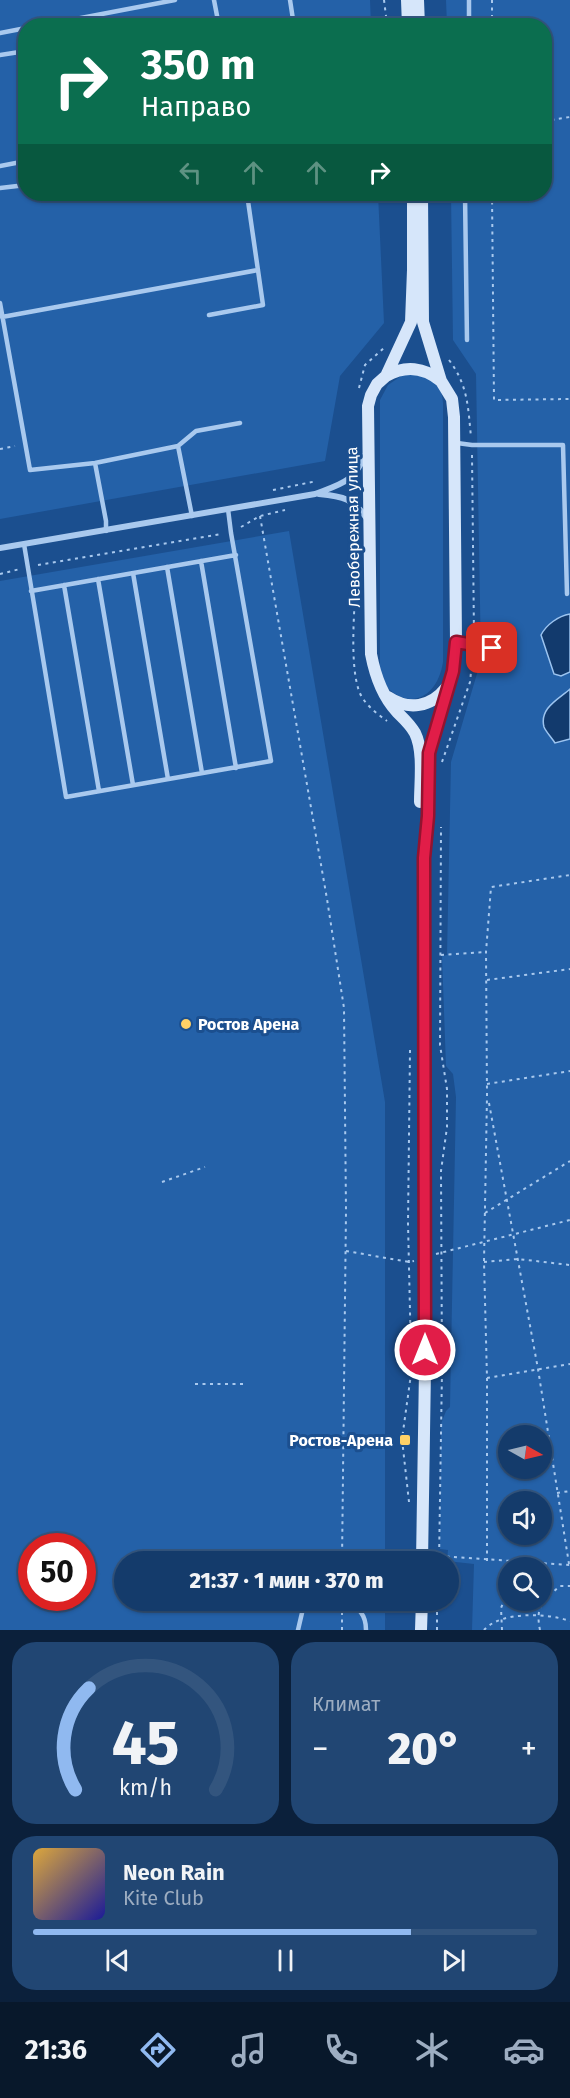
<!DOCTYPE html>
<html lang="ru">
<meta charset="utf-8">
<style>
:root{--surface:#143b6b;--page:#214673;--text:#f1f3f6;--muted:#9dadc1;--line:#33557e;--accent:#90b9f0}
body{margin:0;font-family:"Fira Sans",sans-serif;background:var(--page);color:var(--text);height:100vh;display:flex;flex-direction:column;font-size:22px;white-space:nowrap}
*{box-sizing:border-box;margin:0}
p{font-size:20px;color:var(--muted)}
.icon{flex:none;width:33px;height:33px;fill:none;stroke:currentColor;stroke-width:2;stroke-linecap:round;stroke-linejoin:round}
.map{position:relative;height:1630px;overflow:hidden}
.sheet{display:flex;flex-direction:column;gap:12px;padding:12px;background:#0b203b;flex:1}
.sheet>*{flex:none}
.hud{position:absolute;left:18px;top:18px;width:534px;height:183px;border-radius:24px;box-shadow:0 2px 4px #0004,0 0 0 2px var(--line);background:#0b6e4f;color:#fff;overflow:hidden}
.needle{width:39px;rotate:98deg}
.fabs{position:absolute;left:498px;top:1425px;display:grid;gap:12px}
.fabs a{display:grid;place-items:center;width:54px;height:54px;border-radius:50%;background:var(--surface);box-shadow:0 2px 4px #0004,0 0 0 2px var(--line);font-size:30px}
.speed{position:absolute;left:18px;top:1533px;display:flex;gap:12px;font-size:30px;font-weight:700;text-align:center}
.speed>*{display:grid;place-content:center;width:78px;height:78px;border-radius:50%;background:var(--surface);box-shadow:0 2px 4px #0004,0 0 0 2px var(--line);line-height:1}
.speed .limit{border:9px solid #d22;background:#fff;color:#111}
.pin{position:absolute;display:grid;place-items:center;width:51px;height:51px;color:#fff;margin:-26px;border-radius:12px;box-shadow:0 3px 9px #0006}
.me{position:absolute;width:66px;margin:-33px;rotate:0deg;stroke-linejoin:round;filter:drop-shadow(0 0 4px #0008)}
.turn{display:flex;align-items:center;gap:21px;height:126px;padding:0 24px;font-size:27px}
.turn .icon{width:78px;height:78px;stroke-width:2.5}
.turn b{display:block;font-size:42px;line-height:51px}
.lanes{display:flex;align-items:center;height:57px;padding:0 24px;background:#0003;justify-content:center;gap:30px;direction:ltr}
.lanes .off{opacity:.35}
.big{font-size:45px;font-weight:800;line-height:1.1}
.sheet .tile{flex:1;display:flex;flex-direction:column;justify-content:center;gap:9px;min-width:0;padding:0 21px;border-radius:24px;background:var(--page)}
.sheet .dial{align-items:center;gap:0}
.dial svg{height:156px;overflow:visible;fill:none;stroke:var(--line);stroke-width:7;stroke-linecap:round;text-anchor:middle}
.dial text{fill:var(--text);stroke:none}
.song{display:flex;align-items:center;gap:18px}
.cover{width:72px;height:72px;border-radius:9px;background:linear-gradient(135deg,hsl(40 70% 55%),hsl(240 70% 35%))}
.played{height:6px;border-radius:3px;background:linear-gradient(90deg,var(--accent) 75%,var(--line) 75%)}
.keys{display:flex;justify-content:space-around;direction:ltr}
.heat{display:flex;justify-content:space-between;align-items:center;font-size:33px;direction:ltr}
.sheet .tiles{flex:1;display:grid;gap:12px;grid-template-columns:1fr 1fr}
.tile:last-child{grid-column:span 2}
.trip{position:absolute;left:114px;top:1551px;width:345px;height:60px;border-radius:30px;background:var(--surface);box-shadow:0 2px 4px #0004,0 0 0 2px var(--line);font-weight:800;line-height:60px;text-align:center}
.menu{display:flex;height:96px;justify-content:space-around;align-items:center;background:#08182b;color:var(--muted)}
.menu .icon{width:42px;height:42px}
.menu .on{color:var(--accent)}
.menu b{font-size:27px;color:var(--text)}
.map>svg:first-child{display:block}
.green{fill:#2461a8;fill-rule:evenodd}
.water{fill:#123a6d;stroke:#9cc4f0;stroke-width:1.5}
.lines{fill:none;stroke-linecap:round;stroke-linejoin:round}
.path{stroke:#a9c9ee;stroke-width:2;stroke-dasharray:3 4.5;stroke-linecap:butt}
.lane{stroke:#a9c9ee;stroke-width:4.5}
.street{stroke:#a9c9ee;stroke-width:6}
.secondary{stroke:#d6e6fa;stroke-width:12}
.route-casing{stroke:#92132f;stroke-width:15}
.route{stroke:#e11d48;stroke-width:10}
.poi-dot{fill:#ffd166;stroke:#1b4f8f;stroke-width:2}
.labels{text-anchor:middle;dominant-baseline:central;stroke-width:6;stroke-linejoin:round;paint-order:stroke}
.street-label{font-size:16px;fill:#fff;stroke:#1b4f8f}
.poi-label{font-size:16px;font-weight:bold;fill:#fff;stroke:#1b4f8f;text-anchor:start}
</style>
<div class="map">
<svg width="570" height="1630" viewBox="0 0 570 1630">
<rect width="100%" height="100%" fill="#1b4f8f"/>
<!-- green -->
<path class="green" d="M0,0H370L371,25L26,26V194H378L384,323L340,376L325,461L0,519Z
M446,0H570V1630H472L474,1564L447,1561L448,1550L440,1549L441,1424L446,1411L450,1407L456,1097L453,1074L446,1066L442,956L447,955L451,762L481,660L476,374L453,340L451,194H544V26L447,25ZM508,1436H542V1468H508ZM508,1502H542V1534H508ZM508,1568H542V1600H508Z
M404,374C426,375 442,378 443,403V662C437,701 404,713 380,679V400L388,385Z
M289,531L385,1102V1561L124,1562V1600L385,1601V1630H0V581ZM32,1546H82V1598H32Z"/>
<!-- water -->
<path class="water" d="M570,614V672L561,676L554,674L541,635C546,625 558,616 570,614Z
M570,689V739L555,743C552,738 546,732 544,727C539,708 559,699 570,689Z"/>
<g class="lines">
<!-- path -->
<path class="path" d="M384,0L386,16L389,26
M492,0V26
M544,121L570,117
M492,194L494,400L570,399
M449,360C468,385 468,407 471,437
M359,388L365,365L384,348
M0,449L15,446
M472,455L474,635
M273,490L317,481
M260,516L327,899L344,1008L346,1211L342,1562
M241,527L260,516L285,510
M38,565L221,534
M0,574L20,569
M356,574C355,607 349,662 359,691C364,704 376,713 387,721
M442,762L470,682L473,652
M441,955L486,952
M487,980L570,969
M410,1050L408,1223L411,1356
M487,1084L570,1071
M489,1103L538,1369L569,1564
M162,1182L205,1167
M485,1213L570,1161
M346,1251L409,1262L414,1261
M436,1254L570,1220
M484,1262L518,1259L570,1265
M487,1378L570,1364
M195,1384H243
M557,1493L570,1491
M409,1502L402,1439L411,1374
M439,1556L570,1565
M487,1561V1378L484,1262L487,1096L486,952L491,887L570,875
M439,1562L442,1370L441,1171L447,1127V1089L440,1045L441,827
M342,1630V1609
M437,1630V1600
M484,1630C501,1611 547,1613 570,1621
M502,1630L501,1608L505,1598H508
M540,1630C535,1606 543,1601 560,1586H570"/>
<!-- lane -->
<path class="lane" d="M214,0L219,26
M290,0L294,26
M39,26L175,0
M193,26L218,22
M469,26V0
M0,33L26,28
M0,55L26,51
M0,166L26,161
M0,188L26,185
M465,194L467,340
M0,303L30,470L95,463L178,446L196,431L240,423
M209,315L263,305L247,194
M2,317L258,270
M457,443L472,445H563L567,594
M178,446L192,516
M95,463L106,521V531
M24,544L66,797L271,761L231,533L228,509
M201,561L236,768
M167,567L202,773
M133,573L168,779
M98,579L133,785
M64,585L99,791
M31,591L236,555
M456,642L492,648L504,656
M346,1600C359,1609 366,1614 366,1630
M298,1630L305,1600"/>
<!-- street -->
<path class="street" d="M319,494C343,496 354,499 368,520
M0,548L315,494C341,484 354,482 365,455"/>
<!-- secondary -->
<path class="secondary" d="M407,0L408,26
M418,0L419,26
M413,194V270L411,322L386,376L377,384L371,395L368,406L371,654C375,675 382,696 397,712C404,719 410,724 415,733C424,751 420,782 420,802
M422,194L423,322L441,381L452,399L454,417L456,642L453,671L429,753L428,816L424,858L425,1369L422,1562
M386,376C405,365 424,367 441,381
M388,697C409,711 431,707 446,688
M421,1630L422,1600"/>
</g>
<g class="lines">
<!-- route casing -->
<g class="route-casing">
<path id="route" d="M425,1350L424,858L428,816L429,753L453,671L456,642L492,648"/>
</g>
<!-- route -->
<use href="#route" class="route"/>
</g>
<!-- markers -->
<g class="poi-dot">
<circle cx="186" cy="1024" r="6"/>
<rect x="399" y="1434" width="12" height="12" rx="3"/>
</g>
<g class="labels">
<!-- street labels -->
<g class="street-label">
<text transform="translate(353 527) rotate(-91)">Левобережная улица</text>
</g>
<!-- poi labels -->
<g class="poi-label">
<text x="198" y="1024">Ростов Арена</text>
<text x="393" y="1440" text-anchor="end">Ростов-Арена</text>
</g>
</g>
</svg>
<div class="fabs">
<a><svg class="needle" viewBox="-14 -14 28 28"><path d="M0-13l5 13h-10z" fill="#e53935"/><path d="M0 13l5-13h-10z" fill="#9dadc1"/></svg></a>
<a><svg class="icon" aria-label="sound" viewBox="0 0 24 24"><path d="M4 9h4l5-4v14l-5-4H4zM17 9q2 3 0 6"/></svg></a>
<a><svg class="icon" aria-label="search" viewBox="0 0 24 24"><circle cx="10" cy="10" r="6"/><path d="M15 15l6 6"/></svg></a>
</div>
<div class="speed"><div class="limit">50</div></div>
<div class="pin" style="left:492px;top:648px;background:#d93025"><svg class="icon" aria-label="arrive" viewBox="0 0 24 24"><path d="M6 21V4h12l-3 4 3 4H6"/></svg></div>
<svg class="me" style="left:425px;top:1350px" viewBox="-20 -20 40 40"><circle r="17" fill="#e11d48" stroke="#fff" stroke-width="3"/><path d="M0-11L8 9 0 5-8 9z" fill="#fff"/></svg>
<div class="trip">21:37 · 1 мин · 370 m</div>
<div class="hud">
<div class="turn"><svg class="icon" aria-label="right" viewBox="0 0 24 24"><path d="M7 20v-9h11M14 6l5 5-5 5"/></svg><div><b>350 m</b>Направо</div></div>
<div class="lanes"><svg class="icon off" aria-label="left" viewBox="0 0 24 24"><path d="M17 20v-9H6M10 6l-5 5 5 5"/></svg><svg class="icon off" aria-label="ahead" viewBox="0 0 24 24"><path d="M12 20V5M6 11l6-6 6 6"/></svg><svg class="icon off" aria-label="ahead" viewBox="0 0 24 24"><path d="M12 20V5M6 11l6-6 6 6"/></svg><svg class="icon" aria-label="right" viewBox="0 0 24 24"><path d="M7 20v-9h11M14 6l5 5-5 5"/></svg></div>
</div>
</div>
<section class="sheet">
<div class="tiles">
<div class="tile dial"><svg viewBox="0 0 100 80">
<path d="M14 69A42 42 0 1 1 86 69"/>
<path d="M14 69A42 42 0 0 1 21 17" stroke="#90b9f0"/>
<text x="50" y="56" font-size="32" font-weight="700">45</text>
<text x="50" y="72" font-size="11">km/h</text>
</svg></div>
<div class="tile"><p>Климат</p>
<div class="heat"><a>−</a><b class="big">20°</b><a>+</a></div>
</div>
<div class="tile">
<div class="song"><i class="cover"></i><div><b>Neon Rain</b><p>Kite Club</p></div></div>
<div class="played"></div>
<div class="keys"><svg class="icon" aria-label="previous" viewBox="0 0 24 24"><path d="M18 5L8 12l10 7zM5 5v14"/></svg><svg class="icon" aria-label="pause" viewBox="0 0 24 24"><path d="M8 5v14M16 5v14"/></svg><svg class="icon" aria-label="next" viewBox="0 0 24 24"><path d="M6 5l10 7-10 7zM19 5v14"/></svg></div>
</div>
</div>
</section>
<nav class="menu">
<b>21:36</b>
<svg class="icon on" aria-label="directions" viewBox="0 0 24 24"><path d="M12 3l9 9-9 9-9-9zM9 14v-3h6M13 9l2 2-2 2"/></svg>
<svg class="icon" aria-label="music" viewBox="0 0 24 24"><path d="M9 18V5l10-2v13"/><circle cx="6" cy="18" r="3"/><circle cx="16" cy="16" r="3"/></svg>
<svg class="icon" aria-label="phone" viewBox="0 0 24 24"><path d="M5 4h4l2 5-3 2q2 4 5 5l2-3 5 2v4C11 20 4 13 5 4z"/></svg>
<svg class="icon" aria-label="climate" viewBox="0 0 24 24"><path d="M12 3v18M4 7l16 10M4 17L20 7"/></svg>
<svg class="icon" aria-label="car" viewBox="0 0 24 24"><path d="M5 17H2v-5l4-1 3-4h7l3 4 3 1v5h-3M9 17h6M6 11h13"/><circle cx="7" cy="17" r="2"/><circle cx="17" cy="17" r="2"/></svg>
</nav>
